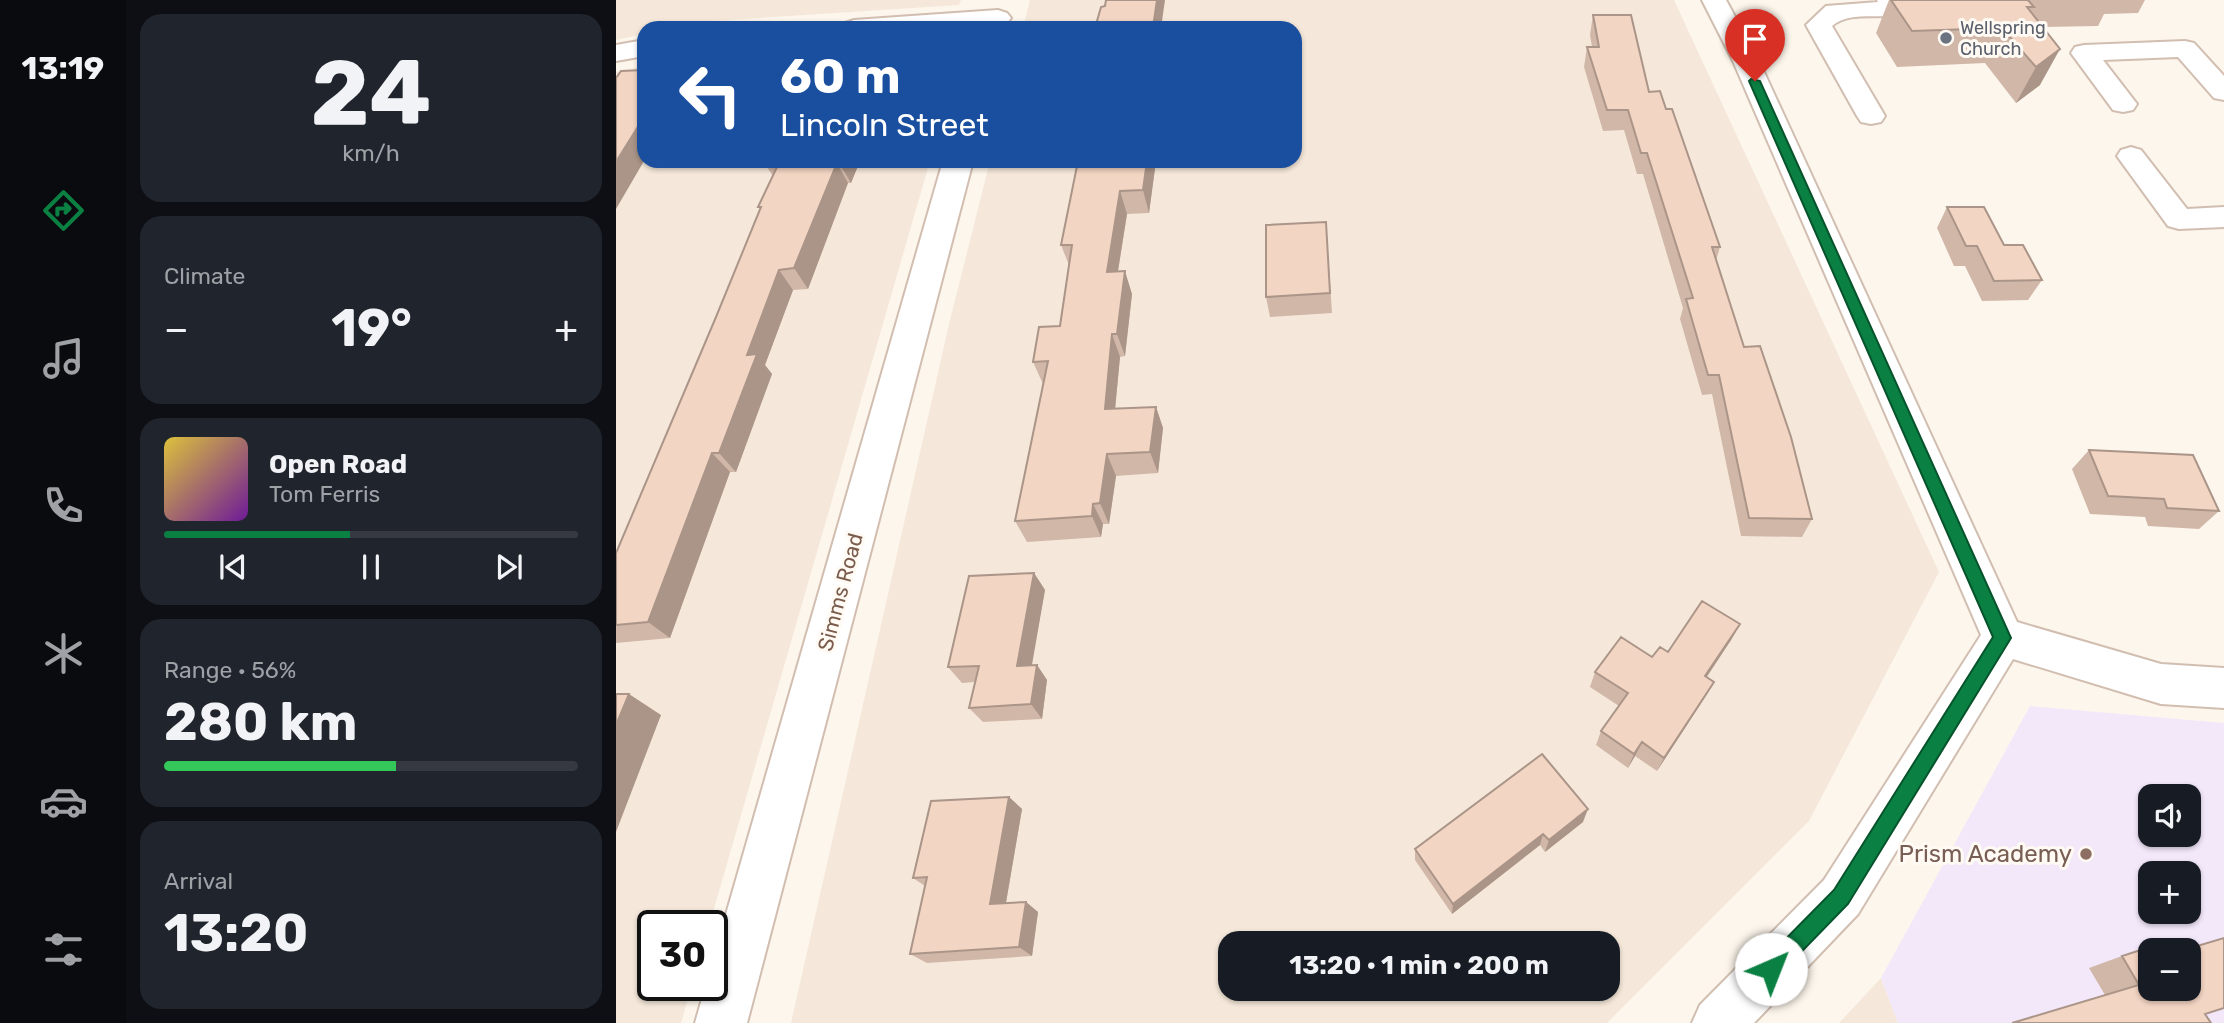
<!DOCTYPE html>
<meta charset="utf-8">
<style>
:root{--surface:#171b24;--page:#20242c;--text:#f1f3f6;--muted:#9ea1a6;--line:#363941;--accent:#0b8043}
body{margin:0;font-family:Rubik,sans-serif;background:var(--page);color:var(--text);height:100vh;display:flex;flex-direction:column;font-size:26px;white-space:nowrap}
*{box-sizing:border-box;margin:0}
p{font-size:23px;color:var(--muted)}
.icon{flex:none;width:38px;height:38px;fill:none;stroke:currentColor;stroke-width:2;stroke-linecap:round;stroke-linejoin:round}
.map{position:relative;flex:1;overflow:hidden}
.details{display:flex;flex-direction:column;gap:14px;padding:14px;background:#0d0f14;width:490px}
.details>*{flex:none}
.top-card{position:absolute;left:21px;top:21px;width:665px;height:147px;border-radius:21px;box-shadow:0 2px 5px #0004;background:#1a4fa0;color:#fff;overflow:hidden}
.fabs{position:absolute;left:1522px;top:784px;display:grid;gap:14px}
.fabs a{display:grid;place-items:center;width:63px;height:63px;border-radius:14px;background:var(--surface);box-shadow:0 2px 5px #0004;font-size:35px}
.speed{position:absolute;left:21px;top:910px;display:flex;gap:14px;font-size:35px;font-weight:700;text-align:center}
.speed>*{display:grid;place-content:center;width:91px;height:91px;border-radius:50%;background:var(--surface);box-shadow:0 2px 5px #0004;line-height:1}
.speed .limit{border:4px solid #111;border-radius:10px;background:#fff;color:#111}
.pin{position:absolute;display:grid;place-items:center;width:60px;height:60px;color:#fff;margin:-72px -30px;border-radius:50% 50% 50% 0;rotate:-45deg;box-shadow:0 0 7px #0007}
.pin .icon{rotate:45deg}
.me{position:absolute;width:77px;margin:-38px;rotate:44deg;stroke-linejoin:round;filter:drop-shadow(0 0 5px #0008)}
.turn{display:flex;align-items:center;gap:24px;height:147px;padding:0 28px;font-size:32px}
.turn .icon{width:91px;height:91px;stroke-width:2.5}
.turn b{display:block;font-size:49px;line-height:60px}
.big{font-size:52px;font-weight:700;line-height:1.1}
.details .widget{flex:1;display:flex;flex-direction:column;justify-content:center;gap:10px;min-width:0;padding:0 24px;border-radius:21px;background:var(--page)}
.details .dial{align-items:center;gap:0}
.dial b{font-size:91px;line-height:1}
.song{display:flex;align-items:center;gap:21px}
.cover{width:84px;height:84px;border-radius:10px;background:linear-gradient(135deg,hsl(50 70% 55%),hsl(280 70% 35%))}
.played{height:7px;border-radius:4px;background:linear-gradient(90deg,var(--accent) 45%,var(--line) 45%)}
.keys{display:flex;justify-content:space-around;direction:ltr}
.heat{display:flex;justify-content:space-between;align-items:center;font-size:38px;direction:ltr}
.charge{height:10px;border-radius:5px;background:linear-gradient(90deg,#34c759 56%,var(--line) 0)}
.trip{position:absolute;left:602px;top:931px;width:402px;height:70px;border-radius:21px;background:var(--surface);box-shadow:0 2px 5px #0004;font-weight:700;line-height:70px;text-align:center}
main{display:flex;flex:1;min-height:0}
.menu{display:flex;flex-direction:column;width:126px;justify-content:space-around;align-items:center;background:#090b0e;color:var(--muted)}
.menu .icon{width:49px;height:49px}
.menu .current{color:var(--accent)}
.menu b{font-size:32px;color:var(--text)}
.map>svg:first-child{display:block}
.residential{fill:#f5e8da;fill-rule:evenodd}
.education{fill:#f3e8fa;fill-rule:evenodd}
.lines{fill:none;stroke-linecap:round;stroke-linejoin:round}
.minor-casing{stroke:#d1beb0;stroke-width:4}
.minor{fill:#fff;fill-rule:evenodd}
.wall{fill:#d1b7a8}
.shaded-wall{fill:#aa9588}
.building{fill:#f3d5c3;stroke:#aa9588;stroke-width:2}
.route{fill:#0b8043;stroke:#07532c;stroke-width:2}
.worship-dot{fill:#6b7280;stroke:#fffaf3;stroke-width:2.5}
.education-dot{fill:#8d6e63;stroke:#fffaf3;stroke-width:2.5}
.labels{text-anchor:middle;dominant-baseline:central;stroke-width:6;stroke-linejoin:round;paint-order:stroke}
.far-worship-label{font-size:18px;fill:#5b616d;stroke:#fffaf3;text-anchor:start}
.street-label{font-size:21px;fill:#7a5c4d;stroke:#fffaf3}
.near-education-label{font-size:24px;fill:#785e54;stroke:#fffaf3;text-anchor:end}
</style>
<main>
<nav class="menu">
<b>13:19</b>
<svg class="icon current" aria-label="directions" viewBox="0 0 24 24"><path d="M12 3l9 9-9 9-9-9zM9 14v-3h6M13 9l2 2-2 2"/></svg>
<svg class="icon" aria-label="music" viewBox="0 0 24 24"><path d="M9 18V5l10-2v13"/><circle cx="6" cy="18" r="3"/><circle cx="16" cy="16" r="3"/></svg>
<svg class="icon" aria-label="phone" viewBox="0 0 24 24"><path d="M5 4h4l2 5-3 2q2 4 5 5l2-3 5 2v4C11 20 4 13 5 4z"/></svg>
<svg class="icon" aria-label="climate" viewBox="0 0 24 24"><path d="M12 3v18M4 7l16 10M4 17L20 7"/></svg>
<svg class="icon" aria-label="car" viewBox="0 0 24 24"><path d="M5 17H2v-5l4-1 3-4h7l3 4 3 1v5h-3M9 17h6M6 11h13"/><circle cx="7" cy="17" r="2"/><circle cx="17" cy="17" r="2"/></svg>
<svg class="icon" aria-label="filters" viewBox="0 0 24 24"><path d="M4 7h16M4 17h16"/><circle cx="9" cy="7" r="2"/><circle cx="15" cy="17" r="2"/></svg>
</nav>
<section class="details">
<div class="widget dial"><b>24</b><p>km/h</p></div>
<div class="widget"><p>Climate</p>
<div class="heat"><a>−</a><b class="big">19°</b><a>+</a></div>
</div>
<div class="widget">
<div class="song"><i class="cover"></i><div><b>Open Road</b><p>Tom Ferris</p></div></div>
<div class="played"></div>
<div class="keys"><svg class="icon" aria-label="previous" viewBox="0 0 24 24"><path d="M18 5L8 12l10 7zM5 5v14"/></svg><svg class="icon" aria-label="pause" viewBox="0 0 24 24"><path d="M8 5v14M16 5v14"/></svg><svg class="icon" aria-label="next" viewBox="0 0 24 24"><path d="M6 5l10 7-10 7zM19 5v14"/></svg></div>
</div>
<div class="widget"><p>Range · 56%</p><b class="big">280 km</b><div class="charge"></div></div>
<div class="widget"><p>Arrival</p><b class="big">13:20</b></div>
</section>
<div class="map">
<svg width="1608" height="1023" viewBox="0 0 1608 1023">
<rect width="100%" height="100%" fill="#fdf6ec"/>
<!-- residential -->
<path class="residential" d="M0,0H345L343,5L97,21L60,28H28V34L0,40Z
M414,0H1058L1323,572L1193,821L991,1023H175L333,324L374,161H679V28H407ZM614,943H992V989H614Z
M28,66V161H314L93,926H37V985H76L65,1023H0V72Z
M1265,978L1282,1023H1223Z"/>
<!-- education -->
<path class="education" d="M1414,706L1608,723V1023H1282L1265,978ZM1535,796H1573V835H1535ZM1535,873H1573V912H1535ZM1535,950H1573V989H1535Z"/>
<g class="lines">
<!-- minor casing -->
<g class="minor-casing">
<path id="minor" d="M1086,0H1110L1143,61L1401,622L1545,664L1608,668V708L1545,704L1397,659L1242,914L1138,1023H1076L1084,1005L1208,880L1365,635L1117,61Z
M1261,0H1285L1290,9L1287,14C1264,20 1234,10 1216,26L1269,116L1265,122L1255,124L1245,122L1241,116L1190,25L1210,6L1262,2Z
M382,10L391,13L395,18L391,23L347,28H225L229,23L238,20Z
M28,40V56L0,61V45Z
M1569,41L1578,43L1608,76V100L1598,98L1562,57L1487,60L1521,104L1517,110L1507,112L1497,110L1455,53L1459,47L1468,45Z
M1515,147L1525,150L1571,209L1608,207V227L1563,229L1552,226L1501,156L1505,150Z
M327,161H357L131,1023H79L90,985H96V963Z"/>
</g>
<!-- minor -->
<use href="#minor" class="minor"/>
</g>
<!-- wall -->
<path class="wall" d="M1273,0H1529L1522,13L1488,14L1482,26L1427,27L1424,85L1400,103L1369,63L1281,67L1260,33Z
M977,15L1033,92L1050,109L1104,247L1100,261L1128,347L1196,519L1186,537L1125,536L1096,394L1086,395L1064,319L1067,308L1027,174H1021L1008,130L987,131L968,67L971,47H976L974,35Z
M244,161L235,183H232L192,289L177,290L149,365L156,374L120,472H114L54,638L0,643V553L100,317L144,209L142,207L157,176L151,167Z
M462,161H540L533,213L511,214L502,272L516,294L509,356L504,357L499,409L540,407L547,428L542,473L500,476L493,524H487L485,537L411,542L399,521L427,384L417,362L444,326L453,265L445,245Z
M1331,207L1388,245L1426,280L1412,300L1366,301L1349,266H1338L1321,228Z
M710,222L716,313L654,317L650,297Z
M1473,450L1603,511L1583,529L1532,526L1529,517L1474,514L1456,469Z
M418,573L429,590L415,665H421L431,680L426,719L367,722L353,708L359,682L346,683L332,667Z
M1124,624L1115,640L1091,677L1098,682L1089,697L1041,771L1019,756L1012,768L980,745L985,731L1003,706L974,687L979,672L1052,652Z
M393,797L406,809L390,903L410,902L422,912L416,956L311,963L294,954L309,886L297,878Z
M967,822L929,852L924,845L836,914L799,860V849Z
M1506,956L1589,1014L1489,995L1473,968Z"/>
<!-- shaded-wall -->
<path class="shaded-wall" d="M541,0H549L545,28L537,27Z
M1444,49L1424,85L1400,103L1420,67Z
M28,117V161L0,209V162Z
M224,161H244L235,183L223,163Z
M531,161H540L533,213L527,190Z
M221,163L232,183L192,289L178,268Z
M504,191L511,214L498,295L491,272Z
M163,270L177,290L149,365L156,374L120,472L103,453L131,355Z
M509,271L516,294L509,356L501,334Z
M496,334L504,357L497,431L489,409Z
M540,407L547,428L542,473L534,452Z
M96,453L114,472L54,638L32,622Z
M491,454L500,476L493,524L484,503Z
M477,504L487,524L485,537L476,516Z
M418,573L429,590L413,682L401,666Z
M1124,624L1115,640L1081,691L1089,676Z
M421,665L431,680L426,719L415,704Z
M1098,682L1089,697L1041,771L1048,758Z
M13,694L45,715L0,832V725Z
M1026,742L1019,756L1012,768L1018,754Z
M393,797L406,809L388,914L374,904Z
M972,809L967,822L929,852L933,840Z
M927,834L924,845L836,914L837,904Z
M410,902L422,912L416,956L403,947Z"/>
<!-- building -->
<path class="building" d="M490,0H541L537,27H555V28H479L485,7L489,6Z
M1275,0H1412L1418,7H1411L1444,49L1420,67L1386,28L1296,31Z
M977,15H1015L1033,92L1044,91L1050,109H1056L1104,247H1096L1128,347L1144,346L1175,437L1196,519L1133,518L1103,375H1092L1070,299L1077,298L1031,153H1025L1012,110H991L971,47H983Z
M28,70V117L0,162V78L5,71Z
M155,161H224L223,163H221L178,268L163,270L131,355L141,354L103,453H96L32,622L0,625V553L100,317L145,207H142L161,167H151Z
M462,161H531L527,190L504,191L491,272L509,271L501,334H496L489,409L540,407L534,452L491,454L484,503L477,504L476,516L399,521L432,361L417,362L423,327L444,326L456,245H445Z
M1331,207H1368L1388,245H1407L1426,280L1378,281L1361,246H1350Z
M710,222L714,293L650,297V225Z
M1473,450L1577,455L1603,511L1551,508L1548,499L1492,496Z
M418,573L401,666L421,665L415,704L353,708L363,666L332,667L353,576Z
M1086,601L1124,624L1089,676L1098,682L1048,758L1026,742L1018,754L985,731L1012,693L979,672L1005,637L1036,657L1044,647L1052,652Z
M0,694H13L0,725Z
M926,754L972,809L933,840L927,834L837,904L799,849Z
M393,797L374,904L410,902L403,947L294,954L311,877L297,878L315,801Z
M1608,938V1008L1589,1014L1595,1023H1396L1523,985L1506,956L1543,944L1547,950H1535V989H1573V950H1568Z"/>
<!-- route -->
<path class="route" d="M1135,79L1144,81L1395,638L1232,904L1162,976L1155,979L1147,976L1144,969L1147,962L1218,890L1377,637L1133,81Z"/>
<!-- markers -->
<circle class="worship-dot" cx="1330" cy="38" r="7"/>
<circle class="education-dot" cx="1470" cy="854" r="7"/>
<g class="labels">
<!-- far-worship labels -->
<g class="far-worship-label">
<text x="1344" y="28">Wellspring<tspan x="1344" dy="21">Church</tspan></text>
</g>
<!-- street labels -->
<g class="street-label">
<text transform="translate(224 592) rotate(-75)">Simms Road</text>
</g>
<!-- near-education labels -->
<g class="near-education-label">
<text x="1456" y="854">Prism Academy</text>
</g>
</g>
</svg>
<div class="fabs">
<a><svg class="icon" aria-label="sound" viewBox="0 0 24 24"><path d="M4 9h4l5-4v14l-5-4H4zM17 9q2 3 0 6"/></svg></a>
<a>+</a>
<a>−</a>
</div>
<div class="speed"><div class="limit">30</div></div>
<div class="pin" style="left:1139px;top:81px;background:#d93025"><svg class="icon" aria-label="arrive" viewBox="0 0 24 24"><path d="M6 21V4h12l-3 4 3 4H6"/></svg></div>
<svg class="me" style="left:1155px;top:969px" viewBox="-20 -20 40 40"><circle r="19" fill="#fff"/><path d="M0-13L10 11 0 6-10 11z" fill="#0b8043"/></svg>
<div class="trip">13:20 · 1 min · 200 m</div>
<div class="top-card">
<div class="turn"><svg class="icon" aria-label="left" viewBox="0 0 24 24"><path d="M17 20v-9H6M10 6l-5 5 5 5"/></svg><div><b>60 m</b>Lincoln Street</div></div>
</div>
</div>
</main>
